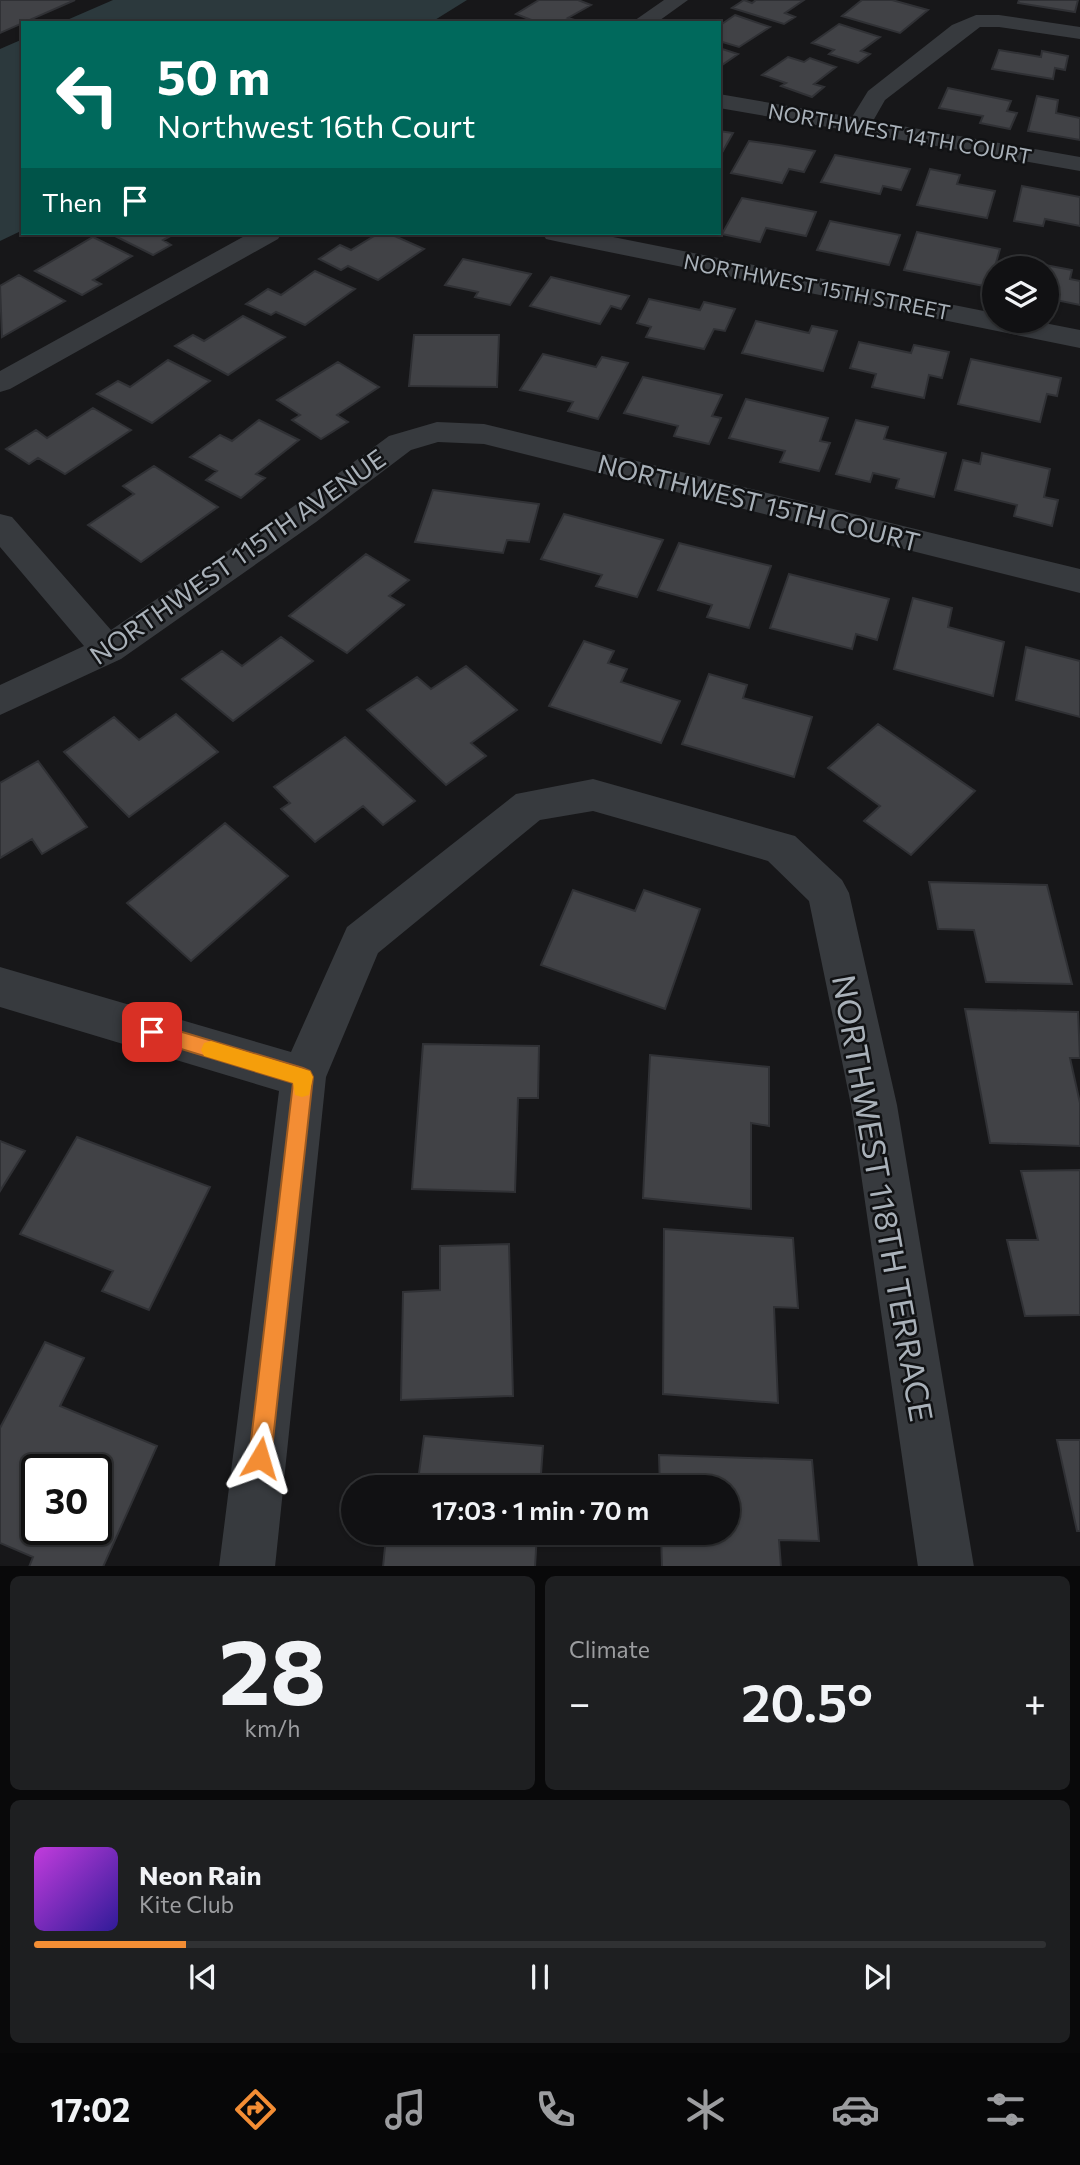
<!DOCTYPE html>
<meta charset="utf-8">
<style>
:root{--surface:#111113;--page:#1e1f21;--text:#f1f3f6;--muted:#9c9da0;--line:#303133;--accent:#f38d34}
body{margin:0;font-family:Commissioner,sans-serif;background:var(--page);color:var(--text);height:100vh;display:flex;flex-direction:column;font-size:26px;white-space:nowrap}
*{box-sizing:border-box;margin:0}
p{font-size:23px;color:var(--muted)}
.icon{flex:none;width:38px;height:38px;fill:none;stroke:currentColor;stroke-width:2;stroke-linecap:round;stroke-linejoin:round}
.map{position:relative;height:1566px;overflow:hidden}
.sheet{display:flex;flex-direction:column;gap:10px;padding:10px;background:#09090a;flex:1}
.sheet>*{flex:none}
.top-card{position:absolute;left:21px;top:21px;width:700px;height:214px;border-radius:0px;box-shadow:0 2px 5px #0004,0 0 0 2px var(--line);background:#00695c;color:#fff;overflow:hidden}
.buttons{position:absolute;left:982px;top:256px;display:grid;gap:14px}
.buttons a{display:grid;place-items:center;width:77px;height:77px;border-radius:50%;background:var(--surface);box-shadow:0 2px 5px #0004,0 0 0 2px var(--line);font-size:35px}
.speed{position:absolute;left:21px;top:1454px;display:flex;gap:14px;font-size:35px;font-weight:700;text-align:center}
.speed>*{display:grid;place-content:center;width:91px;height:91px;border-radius:50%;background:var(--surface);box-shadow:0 2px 5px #0004,0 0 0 2px var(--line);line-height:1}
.speed .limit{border:4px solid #111;border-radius:10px;background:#fff;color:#111}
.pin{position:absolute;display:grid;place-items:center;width:60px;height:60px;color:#fff;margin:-30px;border-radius:14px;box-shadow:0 4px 10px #0006}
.me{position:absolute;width:77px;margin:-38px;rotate:7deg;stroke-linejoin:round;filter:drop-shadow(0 0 5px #0008)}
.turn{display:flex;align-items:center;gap:24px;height:147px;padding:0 21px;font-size:32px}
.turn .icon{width:91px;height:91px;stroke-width:2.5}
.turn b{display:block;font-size:49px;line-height:60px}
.then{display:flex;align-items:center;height:66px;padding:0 21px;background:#0003;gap:14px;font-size:26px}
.big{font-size:52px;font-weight:600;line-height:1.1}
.sheet .card{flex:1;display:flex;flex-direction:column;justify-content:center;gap:10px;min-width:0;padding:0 24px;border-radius:10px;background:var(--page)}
.sheet .dial{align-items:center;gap:0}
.dial b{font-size:91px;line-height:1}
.song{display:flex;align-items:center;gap:21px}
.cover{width:84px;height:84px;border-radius:10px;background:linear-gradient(135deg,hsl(290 70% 55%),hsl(250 70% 35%))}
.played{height:7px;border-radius:4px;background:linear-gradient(90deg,var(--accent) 15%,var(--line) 15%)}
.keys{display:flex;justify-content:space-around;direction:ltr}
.heat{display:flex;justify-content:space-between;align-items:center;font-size:38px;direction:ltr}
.sheet .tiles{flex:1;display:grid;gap:10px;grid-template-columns:1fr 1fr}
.card:last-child{grid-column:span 2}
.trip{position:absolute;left:341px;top:1475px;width:399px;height:70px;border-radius:35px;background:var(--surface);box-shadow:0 2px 5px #0004,0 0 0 2px var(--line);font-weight:600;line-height:70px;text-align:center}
.tabs{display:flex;height:112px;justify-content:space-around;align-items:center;background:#070708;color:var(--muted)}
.tabs .icon{width:49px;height:49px}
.tabs .on{color:var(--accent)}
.tabs b{font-size:32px;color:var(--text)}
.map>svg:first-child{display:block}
.water{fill:#2c393d}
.building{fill:#414246;stroke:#303135;stroke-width:2;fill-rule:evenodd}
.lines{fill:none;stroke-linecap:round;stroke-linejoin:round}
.minor{fill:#373a3e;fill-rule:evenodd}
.route{fill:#f38d34;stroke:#9e5c22;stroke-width:2}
.slow{fill:#f59e0b}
.labels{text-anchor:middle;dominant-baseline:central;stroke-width:5;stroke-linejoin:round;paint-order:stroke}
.far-street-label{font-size:21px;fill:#a9b1b9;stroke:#111214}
.street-label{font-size:26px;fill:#a9b1b9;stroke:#111214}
.near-street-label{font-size:32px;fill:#a9b1b9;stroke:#111214}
</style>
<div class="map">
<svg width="1080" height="1567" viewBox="0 0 1080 1567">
<rect width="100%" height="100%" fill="#171719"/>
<!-- water -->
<path class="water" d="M113,0H467L430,23H60Z
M23,39V230L0,241V49Z"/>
<!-- building -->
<path class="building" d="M0,0H75L0,33Z
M539,0H578L591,5L568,18L575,20L570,23H539L516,14Z
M744,0L752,3L756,0H804L785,13L795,17L784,24L732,8Z
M862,0H892L928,10L900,33L842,16Z
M1019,0H1078L1075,12L1018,3Z
M735,15L770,27L739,47L719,41V26Z
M839,24L880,37L861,51L870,54L858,63L829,54L834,50L812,43Z
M719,48L738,54L719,67Z
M999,50L1041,57L1042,51L1068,56L1065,70L1055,68L1053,79L992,69Z
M788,57L804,62L810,58L836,67L814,84L824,87L812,97L781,86L786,83L762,75Z
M948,88L1011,101L1007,111L1017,113L1010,129L980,123L983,116L939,108Z
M1037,96L1058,100L1056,113L1080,118V140L1028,131Z
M719,131L733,133L719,158Z
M749,141L779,145L815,151L804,172L789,169L782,183L731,173Z
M835,155L910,169L901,190L883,186L880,194L821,182Z
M930,169L960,175L957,184L995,191L987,218L917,205Z
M1022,186L1080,197V226L1045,219L1043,226L1014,221Z
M742,198L816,212L806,236L766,228L760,242L722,234Z
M830,221L900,235L889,265L817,250Z
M917,232L1000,249L989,287L904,270Z
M109,233H176L163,240L171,245L153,255Z
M379,233H388L424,249L378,280L348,266L341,270L319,259L340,245L351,250Z
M93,237L132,256L93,280L101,284L82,295L35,271Z
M463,259L531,274L510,305L475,297L478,292L445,285Z
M1045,265L1072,270L1070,279L1080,281V305L1046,298Z
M315,271L355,289L305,325L276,312L271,315L246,304L268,289L281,295Z
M19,275L65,301L2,337L0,286Z
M551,277L629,296L621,309L611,306L600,324L530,306Z
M649,299L700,310L704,302L735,309L725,331L714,329L704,349L646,337L651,327L637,323Z
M243,316L285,337L228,375L175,346L193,335L204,341Z
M756,321L809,333L812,326L837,331L823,371L742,353Z
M414,335H499L497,387L409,386Z
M859,342L911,353L914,345L949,352L942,378L929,375L924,398L872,387L876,374L850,368Z
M543,354L596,367L602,357L628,363L598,419L568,411L573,402L520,390Z
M971,359L1061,378L1057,396L1047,394L1040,422L958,404Z
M168,360L210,381L152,423L97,394L118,381L130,387Z
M338,362L379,387L337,415L348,422L321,439L292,420L300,415L277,400Z
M643,377L722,395L712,416L721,418L709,444L674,436L678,426L624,413Z
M746,399L828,418L820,441L830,443L819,471L780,462L785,451L729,438Z
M93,408L131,430L65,474L38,458L29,464L6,449L36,430L47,438Z
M259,420L299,440L256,474L265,478L241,498L206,480L217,471L190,457L220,435L232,441Z
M856,420L888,427L884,439L946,453L934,497L896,488L899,479L873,473L870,482L836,474Z
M982,453L1050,469L1044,497L1058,500L1052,526L1014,516L1017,505L955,490L963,460L980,464Z
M154,466L218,507L141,562L88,525L134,494L123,486Z
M433,490L539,504L529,542L507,540L503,553L415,542Z
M564,514L663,540L637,597L596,586L602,575L541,559Z
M679,543L771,566L749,628L707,617L712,605L658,590Z
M366,554L409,580L389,596L404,605L347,653L289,616Z
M789,574L889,599L877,640L856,634L852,649L770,628Z
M913,598L952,608L948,627L1004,642L993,696L894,669Z
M281,637L313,661L233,721L182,679L222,651L242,666Z
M584,641L614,651L608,663L627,669L621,682L680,701L661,743L549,706Z
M1026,647L1080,661V717L1016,700Z
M466,666L517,710L471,743L486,756L446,785L367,710L417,677L431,689Z
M709,674L747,685L743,698L812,717L794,777L682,744Z
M176,714L218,752L129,817L64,752L114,717L139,740Z
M878,724L975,791L911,855L864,821L880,806L828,768Z
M345,737L415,801L383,825L363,806L315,842L281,809L290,803L274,787Z
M38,761L87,827L42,854L32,839L0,858V783Z
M225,823L288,876L191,961L127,903Z
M929,882L1047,885L1072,984L986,982L974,930L938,929Z
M573,890L635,911L644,890L700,909L665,1009L541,965Z
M965,1009L1078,1012L1080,1058H1070L1080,1103V1146L990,1143Z
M423,1044L539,1046L538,1098H518L515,1192L412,1189Z
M650,1055L769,1067V1126L751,1123V1209L643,1198Z
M77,1137L210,1187L149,1310L102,1291L113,1271L20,1234Z
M0,1141L25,1151L0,1191Z
M1080,1170V1315L1025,1316L1007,1240H1038L1021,1171Z
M664,1229L793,1238L798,1308L774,1307L778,1403L663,1394Z
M509,1244L513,1396L401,1400L403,1292L440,1290V1246Z
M45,1342L84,1358L60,1406L157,1446L103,1567H29L33,1557L0,1543V1428ZM37,1470H96V1530H37Z
M424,1436L543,1446L540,1488H417Z
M1057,1440H1080V1531H1077Z
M659,1455L812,1460L819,1541L779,1540L781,1567H662L661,1533H728V1488H660Z
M412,1533H537L535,1567H383L386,1537L411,1539Z"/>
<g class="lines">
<!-- minor -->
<path class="minor" d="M664,0H688L656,23H631Z
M976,15H999L1080,27V39L999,27H980L885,100L873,121L1080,157V171L719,108V94L852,117L868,91L952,25Z
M250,233H282L278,239L10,389L0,392V371Z
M542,233H593L994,313V320H1029L1080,330V348L555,241L546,239Z
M437,422L484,424L1080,569V593L484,444L438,442L411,450L316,522L121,659L0,715V685L84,646L0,547V514L12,517L111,630L294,506L389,436Z
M593,779L795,836L842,880L849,893L897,1105L974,1567H918L851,1105L809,901L768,861L593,811L540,820L378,953L326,1077L275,1567H219L279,1091L0,1007V967L291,1052L347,927L516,794Z"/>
</g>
<!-- route -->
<path class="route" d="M152,1023L303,1068L310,1071L313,1077L271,1458L268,1466L260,1469L252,1466L249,1458L293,1083L145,1038L143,1032L145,1026Z"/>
<!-- slow -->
<path class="slow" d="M211,1041L310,1071L313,1077L309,1095L302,1097L295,1095L293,1083L204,1056L201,1050L204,1043Z"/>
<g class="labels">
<!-- far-street labels -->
<g class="far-street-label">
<text transform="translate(900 133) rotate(10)">NORTHWEST 14TH COURT</text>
<text transform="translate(817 286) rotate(11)">NORTHWEST 15TH STREET</text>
</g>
<!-- street labels -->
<g class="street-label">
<text transform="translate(759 502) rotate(14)">NORTHWEST 15TH COURT</text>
<text transform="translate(237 556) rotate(-35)">NORTHWEST 115TH AVENUE</text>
</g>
<!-- near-street labels -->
<g class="near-street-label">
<text transform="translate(884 1198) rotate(80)">NORTHWEST 118TH TERRACE</text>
</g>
</g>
</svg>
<div class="buttons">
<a><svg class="icon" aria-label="layers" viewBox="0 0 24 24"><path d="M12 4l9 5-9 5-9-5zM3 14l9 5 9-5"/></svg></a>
</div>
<div class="speed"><div class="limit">30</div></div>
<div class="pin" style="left:152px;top:1032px;background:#d93025"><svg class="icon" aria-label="arrive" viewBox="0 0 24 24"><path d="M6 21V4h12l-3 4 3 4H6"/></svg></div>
<svg class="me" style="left:260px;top:1458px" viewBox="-20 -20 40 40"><path d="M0-17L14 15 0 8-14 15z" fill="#f38d34" stroke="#fff" stroke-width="4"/></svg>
<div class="trip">17:03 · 1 min · 70 m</div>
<div class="top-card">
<div class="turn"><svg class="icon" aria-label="left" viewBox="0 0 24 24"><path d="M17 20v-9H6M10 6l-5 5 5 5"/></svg><div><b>50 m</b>Northwest 16th Court</div></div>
<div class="then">Then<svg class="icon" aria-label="arrive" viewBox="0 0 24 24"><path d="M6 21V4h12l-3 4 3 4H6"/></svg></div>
</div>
</div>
<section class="sheet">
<div class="tiles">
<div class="card dial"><b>28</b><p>km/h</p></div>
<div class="card"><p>Climate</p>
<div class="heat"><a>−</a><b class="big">20.5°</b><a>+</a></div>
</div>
<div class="card">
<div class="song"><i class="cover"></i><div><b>Neon Rain</b><p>Kite Club</p></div></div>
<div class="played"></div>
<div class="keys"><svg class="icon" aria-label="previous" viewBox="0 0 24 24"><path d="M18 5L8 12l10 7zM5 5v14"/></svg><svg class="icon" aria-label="pause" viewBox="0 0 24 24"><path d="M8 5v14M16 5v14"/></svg><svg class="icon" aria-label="next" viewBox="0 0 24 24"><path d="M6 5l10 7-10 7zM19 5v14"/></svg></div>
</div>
</div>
</section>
<nav class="tabs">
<b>17:02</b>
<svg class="icon on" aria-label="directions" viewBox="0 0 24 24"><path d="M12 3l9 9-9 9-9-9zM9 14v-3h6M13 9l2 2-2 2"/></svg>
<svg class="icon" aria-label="music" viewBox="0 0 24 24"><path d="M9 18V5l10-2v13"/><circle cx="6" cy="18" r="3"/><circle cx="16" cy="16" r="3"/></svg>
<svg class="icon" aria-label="phone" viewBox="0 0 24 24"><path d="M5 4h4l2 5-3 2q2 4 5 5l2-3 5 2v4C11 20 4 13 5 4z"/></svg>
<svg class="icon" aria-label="climate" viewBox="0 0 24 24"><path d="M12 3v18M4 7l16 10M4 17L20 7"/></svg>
<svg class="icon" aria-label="car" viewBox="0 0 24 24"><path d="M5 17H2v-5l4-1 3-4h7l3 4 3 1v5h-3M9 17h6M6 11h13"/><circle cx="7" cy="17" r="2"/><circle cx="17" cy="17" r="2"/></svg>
<svg class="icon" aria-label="filters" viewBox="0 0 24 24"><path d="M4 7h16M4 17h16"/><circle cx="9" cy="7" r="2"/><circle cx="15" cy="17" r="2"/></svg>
</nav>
